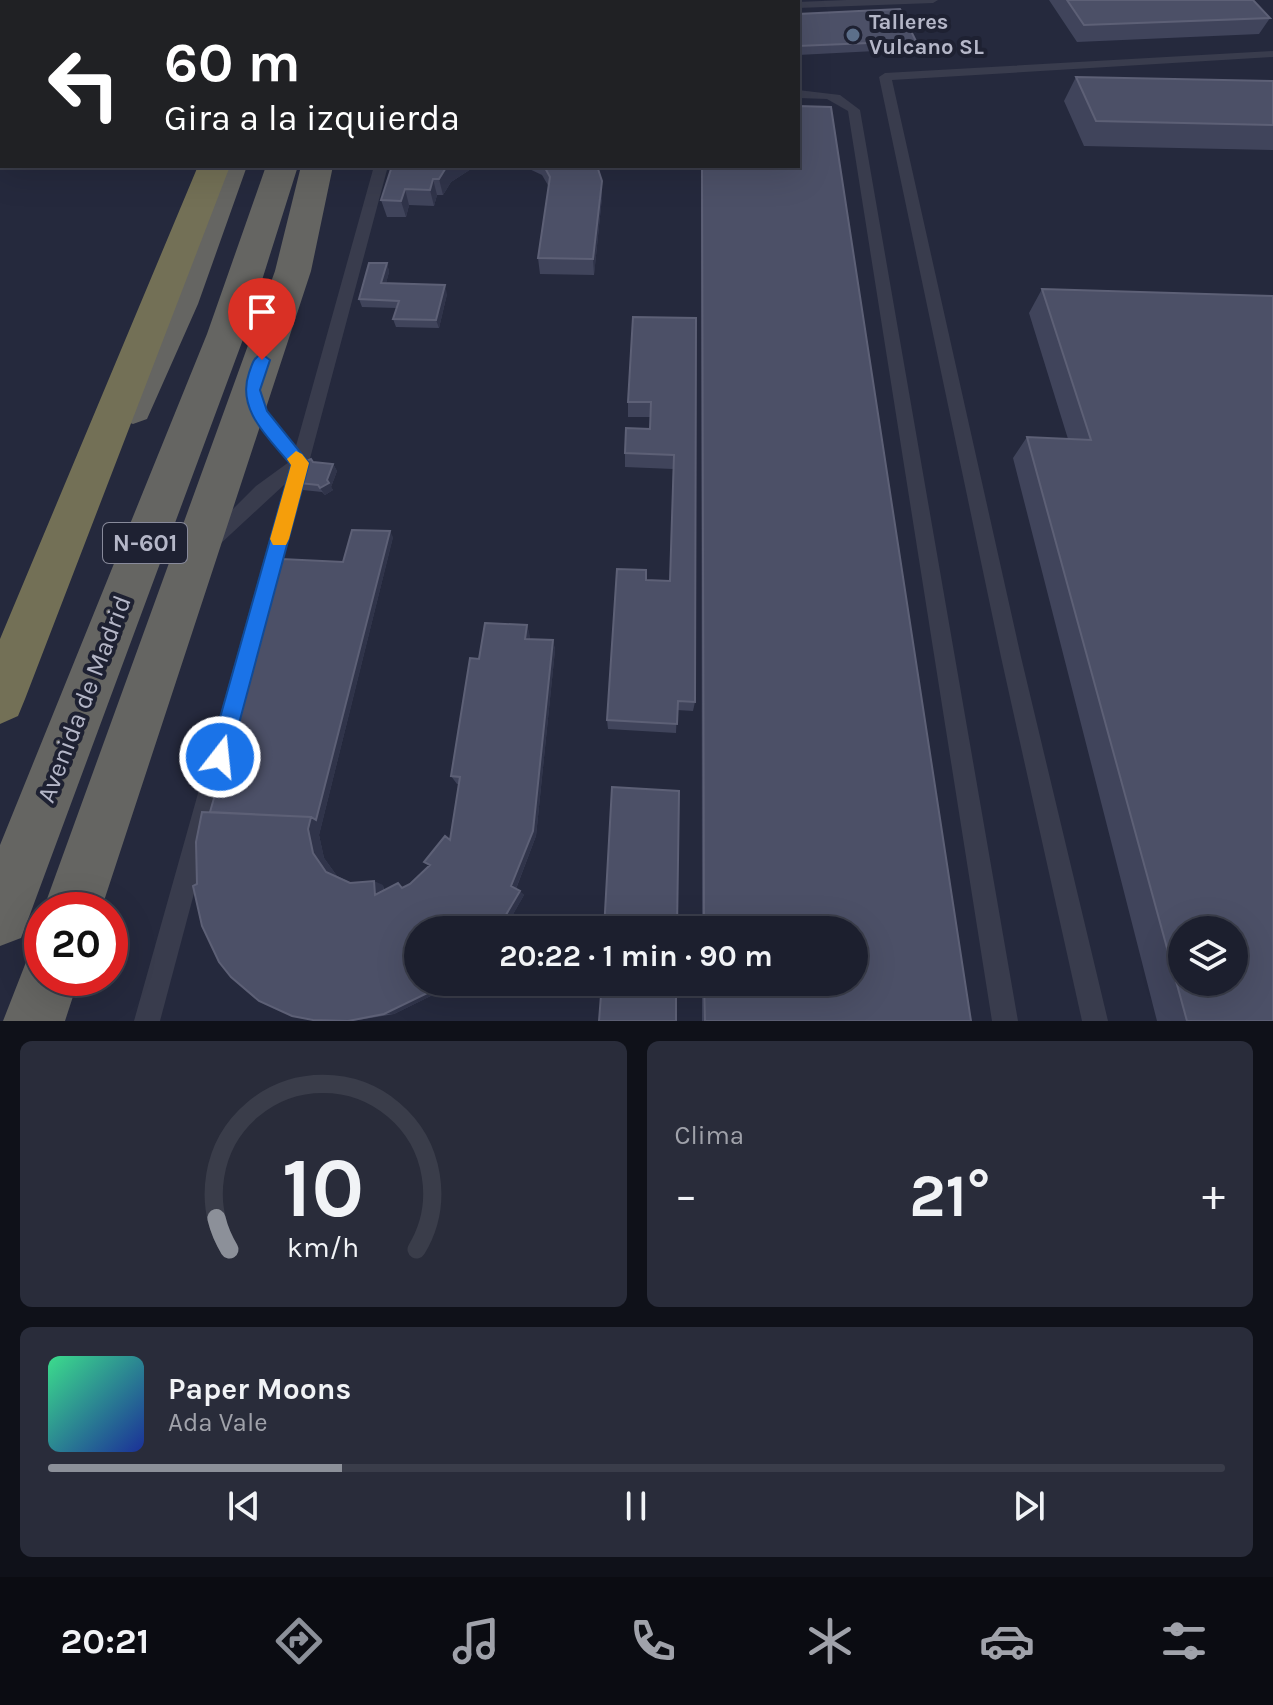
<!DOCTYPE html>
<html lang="es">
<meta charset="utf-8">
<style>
:root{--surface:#1c1f2e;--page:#292c3a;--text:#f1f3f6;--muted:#a0a2aa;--line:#3a3d4a;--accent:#8c9099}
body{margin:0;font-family:Karla,sans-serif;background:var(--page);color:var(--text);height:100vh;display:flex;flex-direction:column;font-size:30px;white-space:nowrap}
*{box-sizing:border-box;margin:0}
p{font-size:26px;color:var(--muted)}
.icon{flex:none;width:44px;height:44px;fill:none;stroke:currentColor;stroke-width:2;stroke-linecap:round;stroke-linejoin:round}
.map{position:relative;height:1021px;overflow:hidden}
.side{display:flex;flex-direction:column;gap:20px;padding:20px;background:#0f1119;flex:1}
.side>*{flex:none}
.guide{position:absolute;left:0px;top:0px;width:800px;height:168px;box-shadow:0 8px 32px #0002,0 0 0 2px var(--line);background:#202124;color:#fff;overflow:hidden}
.tools{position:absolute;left:1168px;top:916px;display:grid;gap:16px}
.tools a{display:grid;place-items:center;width:80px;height:80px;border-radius:50%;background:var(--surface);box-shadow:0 8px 32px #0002,0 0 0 2px var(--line);font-size:40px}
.speed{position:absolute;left:24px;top:892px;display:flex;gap:16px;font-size:40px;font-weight:700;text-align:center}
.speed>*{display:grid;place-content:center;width:104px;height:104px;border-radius:50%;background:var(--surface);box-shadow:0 8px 32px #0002,0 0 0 2px var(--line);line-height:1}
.speed .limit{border:12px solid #d22;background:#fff;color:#111}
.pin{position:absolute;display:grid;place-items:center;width:68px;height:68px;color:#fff;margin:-82px -34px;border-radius:50% 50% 50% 0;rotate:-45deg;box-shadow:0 0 8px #0007}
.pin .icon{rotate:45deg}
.me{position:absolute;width:88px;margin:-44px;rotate:16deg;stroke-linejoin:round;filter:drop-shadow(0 0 6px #0008)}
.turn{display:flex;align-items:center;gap:28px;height:168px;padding:0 32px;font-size:36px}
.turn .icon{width:104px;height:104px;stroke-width:2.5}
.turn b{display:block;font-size:56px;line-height:68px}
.big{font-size:60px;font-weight:700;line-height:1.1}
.side .widget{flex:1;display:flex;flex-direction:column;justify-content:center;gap:12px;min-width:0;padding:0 28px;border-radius:12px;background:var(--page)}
.side .dial{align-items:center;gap:0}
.dial svg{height:208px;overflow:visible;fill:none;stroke:var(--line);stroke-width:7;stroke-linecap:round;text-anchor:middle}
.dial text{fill:var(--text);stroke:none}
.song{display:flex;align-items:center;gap:24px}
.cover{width:96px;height:96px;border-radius:12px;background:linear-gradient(135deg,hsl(150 70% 55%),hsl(230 70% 35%))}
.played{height:8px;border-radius:4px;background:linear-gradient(90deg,var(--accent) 25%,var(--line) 25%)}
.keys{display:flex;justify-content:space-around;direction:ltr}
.heat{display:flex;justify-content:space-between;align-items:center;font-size:44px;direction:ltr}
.side .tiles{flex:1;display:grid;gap:20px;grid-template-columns:1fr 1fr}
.widget:last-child{grid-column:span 2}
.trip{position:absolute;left:404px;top:916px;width:464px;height:80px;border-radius:40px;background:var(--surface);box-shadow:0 8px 32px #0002,0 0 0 2px var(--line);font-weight:700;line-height:80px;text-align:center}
.menu{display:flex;height:128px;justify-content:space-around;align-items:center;background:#0b0c12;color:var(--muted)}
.menu .icon{width:56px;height:56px}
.menu .selected{color:var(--accent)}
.menu b{font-size:36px;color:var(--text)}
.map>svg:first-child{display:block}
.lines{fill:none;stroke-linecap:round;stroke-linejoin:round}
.service{fill:#393c4d;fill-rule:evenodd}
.trunk{fill:#656562;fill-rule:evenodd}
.motorway{fill:#737056;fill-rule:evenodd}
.wall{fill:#40445b}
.shaded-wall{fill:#30344a}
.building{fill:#4c5067;stroke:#5d6076;stroke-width:2;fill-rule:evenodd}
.route{fill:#1a73e8;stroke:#114b97;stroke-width:2}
.slow{fill:#f59e0b}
.service-dot{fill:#5c6f8a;stroke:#1e2132;stroke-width:3}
.labels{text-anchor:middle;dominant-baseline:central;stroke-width:8;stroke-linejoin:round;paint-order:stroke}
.far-poi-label{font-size:22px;font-weight:bold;fill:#b5b7c8;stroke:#1e2132;text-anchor:start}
.shield{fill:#1e2132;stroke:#888a9b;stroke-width:2}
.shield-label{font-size:24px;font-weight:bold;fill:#b5b7c8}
.street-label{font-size:26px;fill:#b5b7c8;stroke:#1e2132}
</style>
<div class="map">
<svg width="1273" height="1021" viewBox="0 0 1273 1021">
<rect width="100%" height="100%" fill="#25293d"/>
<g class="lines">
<!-- service -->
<path class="service" d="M846,0H938L933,3L798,8L797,2Z
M1273,51V57L892,80L1021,657L1108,1021H1082L1001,657L879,77L885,73Z
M798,90L840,95L860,110L1018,1021H992L848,111L827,99L798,98Z
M374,166H388L160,1021H134L285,484L218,546L211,548L204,546L202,540L256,486L289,462L253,419L246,398L254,392L260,394L266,411L296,446Z"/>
<!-- trunk -->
<path class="trunk" d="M312,0H338V2H312Z
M215,166H247L198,304L147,419L133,424L119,419L113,408L162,304Z
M266,166H298L245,334L29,917L21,938L0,946V845L207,334Z
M301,166H333L311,271L101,910H43L275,271Z
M42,951V978H79L65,1021H3L28,957Z"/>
<!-- motorway -->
<path class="motorway" d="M170,0H197L198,2H171Z
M198,166H230L25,699L18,716L0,724V639Z"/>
</g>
<!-- wall -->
<path class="wall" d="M1049,0H1253L1270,18L1259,34L1077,42Z
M798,14L916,41L914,49L798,55Z
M1076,77L1273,81V150L1084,146L1064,101Z
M392,166L471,169L451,182L443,195H437L434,206L409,205L406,217H387L381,200Z
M523,166H598L602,197L594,275L540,274L538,258L549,187L542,175Z
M701,166H798L971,1021H702V982H854V930H702Z
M387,263L389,272L386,283L447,294L439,328L396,327L393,319L396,308L362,307L359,299Z
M1042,289L1273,296V1021H1157L1013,458L1027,437L1068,439L1029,313Z
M696,318L695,702L693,711L677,710L676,733L608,729L607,720L646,580L670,581L673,469L625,467V453L650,429L651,417H628V402Z
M313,462L333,464L337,471L331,487L333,490L325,495L322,492L303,490L299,483Z
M393,537L319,835L324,858L337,876L350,882L383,885L384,890L404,887L410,884L430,865L450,840L459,784H457L451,776L479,659L527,625L530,639L553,640L555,650L536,836L516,889L524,895L504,930H418L447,988L394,1014L359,1020L348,1021L210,812L343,562Z"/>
<!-- shaded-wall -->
<path class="shaded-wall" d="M447,166H482L471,169L451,182L443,195L439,179Z
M433,179L437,195L434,206L430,190Z
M602,181V197L594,275L593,259Z
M405,189L409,205L406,217L401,201Z
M387,263L389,272L384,291L381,283Z
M445,285L447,294L439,328L436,320Z
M333,464L337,471L331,487L333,490L325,495L320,488L327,480Z
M390,531L393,537L319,835L324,858L337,876L326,872L313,853L308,829L311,817Z
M527,625L530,636L528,649L525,639Z
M553,640L555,650L536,836L515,891L511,886Z
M374,881L383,885L384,898L375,895Z
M520,891L524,895L504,930H497Z
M446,982H454L447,988L394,1014H384Z"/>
<!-- building -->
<path class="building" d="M1067,0H1253L1270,18L1084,25Z
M900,9L916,41L798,46V14Z
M1076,77L1273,81V125L1096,121Z
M798,106L831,107L971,1021H705L704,982H854V930H704L702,166H798Z
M392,166H447L439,179H433L430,190L405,189L401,201L381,200Z
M544,166H597L602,181L593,259L538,258L550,177Z
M369,263H387L381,283L445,285L436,320L393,319L399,301L359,299Z
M1042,289L1273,296V1021H1187L1027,437L1091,440ZM1182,930H1234V982H1182Z
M633,317L696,318L695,702L678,701L677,724L607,720L617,569L646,570V580L670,581L674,455L625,453L626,428L650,429L651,402H628Z
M311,459L313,462L333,464L327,480L329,483L320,488L318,485L299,483L305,467L302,463Z
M352,530L390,531L316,820L311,817L210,812L282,559L343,562Z
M485,623L527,625L525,639L553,640L533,831L511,886L520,891L497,930H418V982H446L440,987L384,1014L348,1021L313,1020L292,1016L259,1001L231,977L219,962L202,926L193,886L197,884L196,842L202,812L311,817L308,829L313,853L326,872L350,883L374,881L375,895L398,883L402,888L410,884L430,865L424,862L445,836L450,840L460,777L451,776L470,658L479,659Z
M612,787L679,791L677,930H604Z
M602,982H676V1021H599Z"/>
<!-- route -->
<path class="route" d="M262,354L270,360L260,390L267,411L309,463L230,757L227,764L220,768L212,764L209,757L291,465C269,438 236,410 249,373C252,365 253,357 262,354Z"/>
<!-- slow -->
<path class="slow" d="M296,451L302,454L309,463L289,539L286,545H273L270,539L291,465L287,459Z"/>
<!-- markers -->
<circle class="service-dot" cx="853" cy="35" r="8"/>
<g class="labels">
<!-- far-poi labels -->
<g class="far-poi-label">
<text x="869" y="22">Talleres<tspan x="869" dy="25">Vulcano SL</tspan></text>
</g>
<!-- shield labels -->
<rect class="shield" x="103" y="523" width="84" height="40" rx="6"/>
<g class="shield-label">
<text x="145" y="543">N-601</text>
</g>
<!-- street labels -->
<g class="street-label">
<text transform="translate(84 699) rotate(-69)">Avenida de Madrid</text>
</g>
</g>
</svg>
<div class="tools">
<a><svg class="icon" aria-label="layers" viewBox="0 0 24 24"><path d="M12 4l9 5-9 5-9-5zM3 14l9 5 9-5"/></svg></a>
</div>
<div class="speed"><div class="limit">20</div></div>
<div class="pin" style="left:262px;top:360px;background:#d93025"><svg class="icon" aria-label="arrive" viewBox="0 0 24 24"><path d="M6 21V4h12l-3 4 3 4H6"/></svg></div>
<svg class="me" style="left:220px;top:757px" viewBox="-20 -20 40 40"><circle r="17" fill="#1a73e8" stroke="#fff" stroke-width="3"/><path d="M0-11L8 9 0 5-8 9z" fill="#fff"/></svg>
<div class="trip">20:22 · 1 min · 90 m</div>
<div class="guide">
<div class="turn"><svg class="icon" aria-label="left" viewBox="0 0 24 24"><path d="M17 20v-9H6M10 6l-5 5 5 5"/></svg><div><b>60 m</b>Gira a la izquierda</div></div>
</div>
</div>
<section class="side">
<div class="tiles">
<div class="widget dial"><svg viewBox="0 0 100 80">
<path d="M14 69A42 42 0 1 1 86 69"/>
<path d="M14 69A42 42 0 0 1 9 57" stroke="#8c9099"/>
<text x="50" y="56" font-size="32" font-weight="700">10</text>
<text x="50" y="72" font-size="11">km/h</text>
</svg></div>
<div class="widget"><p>Clima</p>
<div class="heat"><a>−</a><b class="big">21°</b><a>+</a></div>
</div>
<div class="widget">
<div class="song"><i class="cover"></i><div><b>Paper Moons</b><p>Ada Vale</p></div></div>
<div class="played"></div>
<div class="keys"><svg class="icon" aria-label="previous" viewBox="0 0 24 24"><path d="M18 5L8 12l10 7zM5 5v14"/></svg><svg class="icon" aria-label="pause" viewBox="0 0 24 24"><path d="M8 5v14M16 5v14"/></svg><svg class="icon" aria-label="next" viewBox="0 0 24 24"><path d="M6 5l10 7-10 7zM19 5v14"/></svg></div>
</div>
</div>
</section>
<nav class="menu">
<b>20:21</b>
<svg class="icon selected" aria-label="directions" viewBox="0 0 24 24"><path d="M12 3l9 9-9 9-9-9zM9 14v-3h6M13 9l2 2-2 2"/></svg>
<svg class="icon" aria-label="music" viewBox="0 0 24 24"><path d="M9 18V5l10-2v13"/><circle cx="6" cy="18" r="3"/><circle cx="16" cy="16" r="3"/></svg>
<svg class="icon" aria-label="phone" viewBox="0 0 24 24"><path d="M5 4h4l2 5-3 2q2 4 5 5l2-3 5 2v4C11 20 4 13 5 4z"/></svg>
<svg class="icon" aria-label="climate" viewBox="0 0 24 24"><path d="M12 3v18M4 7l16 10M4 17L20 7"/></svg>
<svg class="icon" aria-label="car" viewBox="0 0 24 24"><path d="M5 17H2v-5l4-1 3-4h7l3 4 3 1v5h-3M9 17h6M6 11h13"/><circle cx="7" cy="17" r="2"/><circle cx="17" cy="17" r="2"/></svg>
<svg class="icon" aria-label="filters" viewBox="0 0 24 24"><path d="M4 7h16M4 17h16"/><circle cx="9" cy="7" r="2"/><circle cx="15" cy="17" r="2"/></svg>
</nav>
